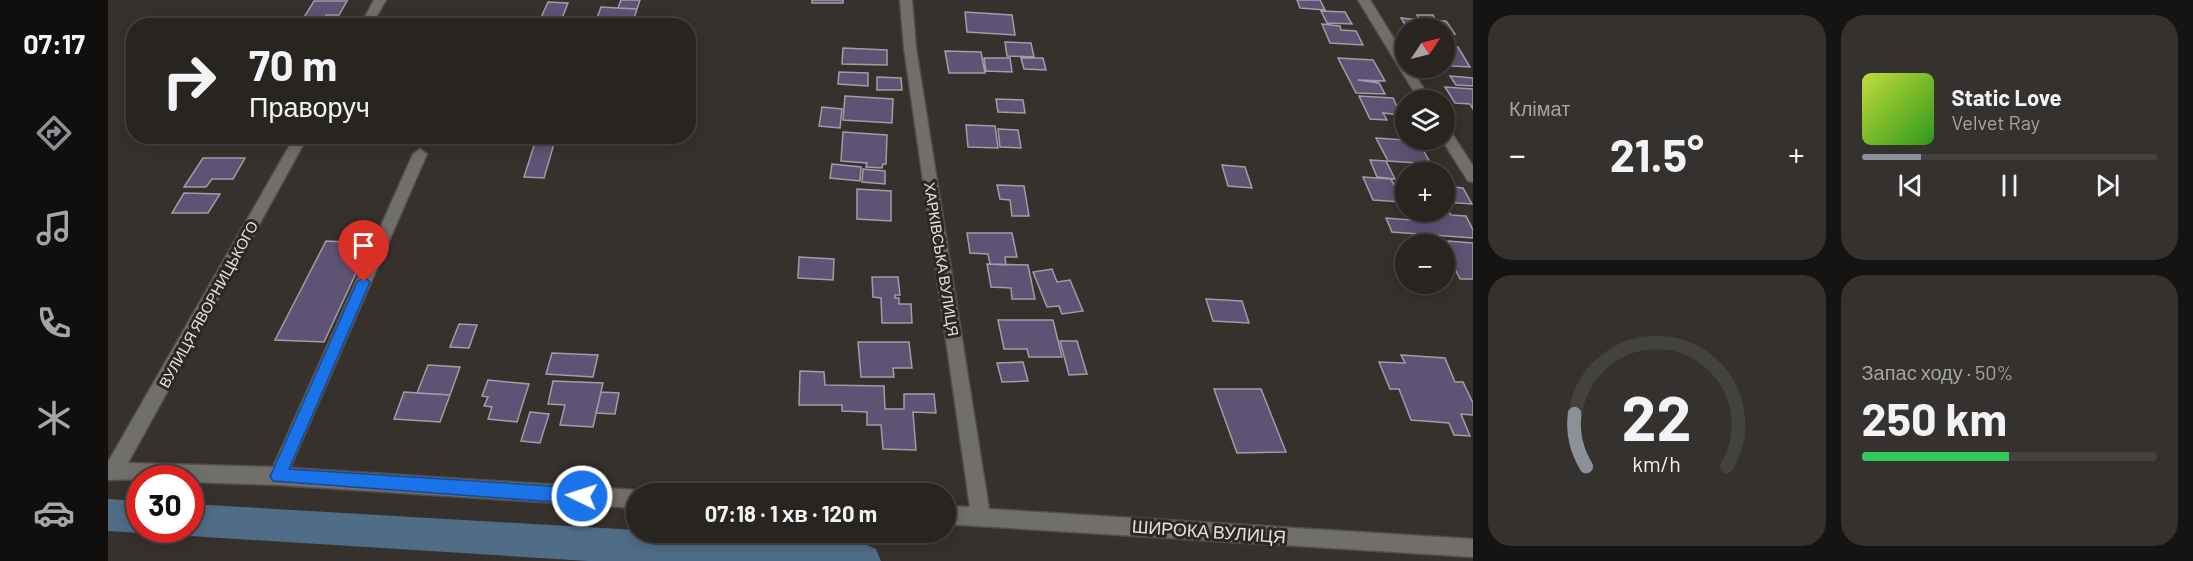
<!DOCTYPE html>
<html lang="uk">
<meta charset="utf-8">
<style>
:root{--surface:#282521;--page:#34312e;--text:#f1f3f6;--muted:#a5a5a5;--line:#44423f;--accent:#8c9099}
body{margin:0;font-family:Barlow,sans-serif;background:var(--page);color:var(--text);height:100vh;display:flex;flex-direction:column;font-size:22px;white-space:nowrap}
*{box-sizing:border-box;margin:0}
p{font-size:20px;color:var(--muted)}
.icon{flex:none;width:33px;height:33px;fill:none;stroke:currentColor;stroke-width:2;stroke-linecap:round;stroke-linejoin:round}
.map{position:relative;flex:1;overflow:hidden}
.sheet{display:flex;flex-direction:column;gap:15px;padding:15px;background:#161412;width:720px}
.sheet>*{flex:none}
.guide{position:absolute;left:18px;top:18px;width:570px;height:126px;border-radius:24px;box-shadow:0 3px 15px #0003,0 0 0 2px var(--line);background:#282521;color:var(--text);overflow:hidden}
.needle{width:39px;rotate:55deg}
.tools{position:absolute;left:1287px;top:18px;display:grid;gap:12px}
.tools a{display:grid;place-items:center;width:60px;height:60px;border-radius:50%;background:var(--surface);box-shadow:0 3px 15px #0003,0 0 0 2px var(--line);font-size:30px}
.speed{position:absolute;left:18px;top:465px;display:flex;gap:12px;font-size:30px;font-weight:700;text-align:center}
.speed>*{display:grid;place-content:center;width:78px;height:78px;border-radius:50%;background:var(--surface);box-shadow:0 3px 15px #0003,0 0 0 2px var(--line);line-height:1}
.speed .limit{border:9px solid #d22;background:#fff;color:#111}
.pin{position:absolute;display:grid;place-items:center;width:51px;height:51px;color:#fff;margin:-62px -26px;border-radius:50% 50% 50% 0;rotate:-45deg;box-shadow:0 0 6px #0007}
.pin .icon{rotate:45deg}
.me{position:absolute;width:66px;margin:-33px;rotate:274deg;stroke-linejoin:round;filter:drop-shadow(0 0 4px #0008)}
.turn{display:flex;align-items:center;gap:21px;height:126px;padding:0 24px;font-size:27px}
.turn .icon{width:78px;height:78px;stroke-width:2.5}
.turn b{display:block;font-size:42px;line-height:51px}
.big{font-size:45px;font-weight:700;line-height:1.1}
.sheet .card{flex:1;display:flex;flex-direction:column;justify-content:center;gap:9px;min-width:0;padding:0 21px;border-radius:24px;background:var(--page)}
.sheet .dial{align-items:center;gap:0}
.dial svg{height:156px;overflow:visible;fill:none;stroke:var(--line);stroke-width:7;stroke-linecap:round;text-anchor:middle}
.dial text{fill:var(--text);stroke:none}
.song{display:flex;align-items:center;gap:18px}
.cover{width:72px;height:72px;border-radius:9px;background:linear-gradient(135deg,hsl(70 70% 55%),hsl(110 70% 35%))}
.played{height:6px;border-radius:3px;background:linear-gradient(90deg,var(--accent) 20%,var(--line) 20%)}
.keys{display:flex;justify-content:space-around;direction:ltr}
.heat{display:flex;justify-content:space-between;align-items:center;font-size:33px;direction:ltr}
.charge{height:9px;border-radius:4px;background:linear-gradient(90deg,#34c759 50%,var(--line) 0)}
.sheet .tiles{flex:1;display:grid;gap:15px;grid-template-columns:repeat(2,1fr)}
.trip{position:absolute;left:518px;top:483px;width:330px;height:60px;border-radius:30px;background:var(--surface);box-shadow:0 3px 15px #0003,0 0 0 2px var(--line);font-weight:700;line-height:60px;text-align:center}
main{display:flex;flex:1;min-height:0}
.tabs{display:flex;flex-direction:column;width:108px;justify-content:space-around;align-items:center;background:#100f0d;color:var(--muted)}
.tabs .icon{width:42px;height:42px}
.tabs .selected{color:var(--accent)}
.tabs b{font-size:27px;color:var(--text)}
.map>svg:first-child{display:block}
.lines{fill:none;stroke-linecap:round;stroke-linejoin:round}
.canal{fill:#506d88;fill-rule:evenodd}
.building{fill:#5f5375;stroke:#a09ea5;stroke-width:1.5}
.minor-casing{stroke:#524d48;stroke-width:3}
.minor{fill:#706f6c;fill-rule:evenodd}
.route{fill:#1a73e8;stroke:#114b97;stroke-width:1.5}
.labels{text-anchor:middle;dominant-baseline:central;stroke-width:6;stroke-linejoin:round;paint-order:stroke}
.street-label{font-size:15px;fill:#e4e1de;stroke:#2c2722}
.near-street-label{font-size:18px;fill:#e4e1de;stroke:#2c2722}
</style>
<main>
<nav class="tabs">
<b>07:17</b>
<svg class="icon selected" aria-label="directions" viewBox="0 0 24 24"><path d="M12 3l9 9-9 9-9-9zM9 14v-3h6M13 9l2 2-2 2"/></svg>
<svg class="icon" aria-label="music" viewBox="0 0 24 24"><path d="M9 18V5l10-2v13"/><circle cx="6" cy="18" r="3"/><circle cx="16" cy="16" r="3"/></svg>
<svg class="icon" aria-label="phone" viewBox="0 0 24 24"><path d="M5 4h4l2 5-3 2q2 4 5 5l2-3 5 2v4C11 20 4 13 5 4z"/></svg>
<svg class="icon" aria-label="climate" viewBox="0 0 24 24"><path d="M12 3v18M4 7l16 10M4 17L20 7"/></svg>
<svg class="icon" aria-label="car" viewBox="0 0 24 24"><path d="M5 17H2v-5l4-1 3-4h7l3 4 3 1v5h-3M9 17h6M6 11h13"/><circle cx="7" cy="17" r="2"/><circle cx="17" cy="17" r="2"/></svg>
</nav>
<div class="map">
<svg width="1365" height="561" viewBox="0 0 1365 561">
<rect width="100%" height="100%" fill="#36312c"/>
<g class="lines">
<!-- canal -->
<path class="canal" d="M0,499L32,501V530H42L32,533L0,531Z
M82,504L528,530V532L756,544L768,549L773,561H480L82,536L69,530H82Z"/>
</g>
<!-- building -->
<path class="building" d="M513,0H532L529,9L510,8Z
M704,0H735V3H704Z
M1189,0H1212L1217,10L1192,8Z
M206,1H239L231,15H218L216,19H195Z
M440,2L460,3L453,21L432,20Z
M493,7L510,8L529,9L524,26H486Z
M1213,11L1237,12L1244,24L1219,23Z
M857,12L904,15L907,35L859,32Z
M1309,15H1325L1328,21H1338L1347,34L1336,33V28H1299L1293,18L1312,20Z
M1214,24L1232,26L1233,30L1248,31L1255,45L1222,43Z
M897,42L923,43L926,57L899,56Z
M1336,46L1350,47L1362,67L1343,66L1341,61H1336Z
M735,48L779,50V65L734,64Z
M837,51L873,52L877,73H841Z
M876,58H902L904,72L878,71Z
M913,58H935L938,70L916,69Z
M1230,58L1265,60L1277,81L1250,80L1271,83L1277,94L1248,93Z
M731,72L760,73V86L730,84Z
M1342,76L1365,78V86L1348,85Z
M769,77L793,78L794,90H769Z
M1337,87L1365,89V109L1362,104L1347,103Z
M737,96L785,99L784,123L735,120Z
M1251,96L1285,98L1293,115L1275,113L1279,120L1262,119Z
M888,99L915,100L917,113L890,112Z
M714,107L734,109L732,128L711,126Z
M858,125L887,126L890,148L860,147Z
M890,129L910,130L913,148L892,147Z
M735,132L779,135L778,164H775L774,168L758,167L759,163L733,161Z
M429,136L448,137L436,178L416,177Z
M1268,138L1310,141L1323,164L1280,161Z
M95,158H137L125,179H104L98,187H76Z
M1262,160L1278,161L1287,179L1269,177Z
M724,164L753,167L752,181L722,178Z
M1114,165L1137,167L1144,188L1120,186Z
M755,169L777,171V184L754,182Z
M1255,177L1283,179L1294,202L1265,200Z
M1287,183H1298V199H1295Z
M889,185L916,186L921,216H904L902,200L892,199Z
M1336,186L1355,188L1364,204L1336,202Z
M749,189L783,191V221L749,219Z
M76,193L112,194L100,213H64Z
M1336,206L1343,215L1358,216L1365,230V238L1284,232L1278,218L1303,220L1299,212H1336Z
M859,233H904L909,257H897L898,265L882,264L880,254L862,253Z
M218,241L262,243L216,342L167,340Z
M1340,241L1365,243V279H1352L1340,255L1347,256Z
M691,257L726,259L725,280L690,278Z
M879,264L920,265L927,299H904L903,288L883,287Z
M944,269L949,282L962,280L975,311L954,314L951,306L939,307L925,272Z
M764,277H790L792,295H787V298H791V304H803L804,323H774L773,298L765,297Z
M1098,299L1134,301L1141,323L1105,321Z
M890,320H945L954,357H921L919,349H896Z
M351,324L369,325L361,348L342,347Z
M952,341H969L979,374L961,375Z
M750,342H801L804,368H785L786,377H753Z
M444,353L490,355L485,377L438,374Z
M1293,355L1337,358L1347,382H1355L1365,403V415L1353,414L1362,436L1346,435L1341,423L1303,420L1291,389H1282L1271,362L1297,363Z
M915,362L920,381L894,382L889,363Z
M320,365L352,367L342,395L309,393Z
M692,371L716,372L717,385L776,386L777,409H796V394H826L828,413L805,412L808,450L775,449L773,425H759V412L734,411V405H691Z
M380,380L421,384L409,422L380,419L384,407L376,406L380,397L374,396Z
M445,381L495,383L485,427L452,425L457,405L440,404Z
M1106,389H1153L1178,452L1129,453Z
M296,392L342,395L332,422L286,419Z
M493,392L511,393L507,414L488,413Z
M422,412L441,414L432,443L413,441Z"/>
<g class="lines">
<!-- minor casing -->
<g class="minor-casing">
<path id="minor" d="M266,0H278L263,26H252Z
M792,0H804L808,48L881,509L1365,539V557L837,524V506L862,507L796,48Z
M1250,0H1262L1298,58V68H1303L1323,100H1311Z
M1336,128L1341,129L1365,166V182L1360,181L1334,140H1336Z
M187,136H200L20,463L165,467L305,154L312,149L319,154L182,468L528,490L535,494H528V508L170,485L82,482V478L0,480V462Z"/>
</g>
<!-- minor -->
<use href="#minor" class="minor"/>
</g>
<!-- route -->
<path class="route" d="M256,277L262,282L181,469L474,488L480,490L482,496L480,502L474,504L165,481L162,476L165,470L249,282Z"/>
<g class="labels">
<!-- street labels -->
<g class="street-label">
<text transform="translate(834 259) rotate(81)">ХАРКІВСЬКА ВУЛИЦЯ</text>
<text transform="translate(100 304) rotate(-61)">ВУЛИЦЯ ЯВОРНИЦЬКОГО</text>
</g>
<!-- near-street labels -->
<g class="near-street-label">
<text transform="translate(1101 531) rotate(4)">ШИРОКА ВУЛИЦЯ</text>
</g>
</g>
</svg>
<div class="tools">
<a><svg class="needle" viewBox="-14 -14 28 28"><path d="M0-13l5 13h-10z" fill="#e53935"/><path d="M0 13l5-13h-10z" fill="#a5a5a5"/></svg></a>
<a><svg class="icon" aria-label="layers" viewBox="0 0 24 24"><path d="M12 4l9 5-9 5-9-5zM3 14l9 5 9-5"/></svg></a>
<a>+</a>
<a>−</a>
</div>
<div class="speed"><div class="limit">30</div></div>
<div class="pin" style="left:256px;top:282px;background:#d93025"><svg class="icon" aria-label="arrive" viewBox="0 0 24 24"><path d="M6 21V4h12l-3 4 3 4H6"/></svg></div>
<svg class="me" style="left:474px;top:496px" viewBox="-20 -20 40 40"><circle r="17" fill="#1a73e8" stroke="#fff" stroke-width="3"/><path d="M0-11L8 9 0 5-8 9z" fill="#fff"/></svg>
<div class="trip">07:18 · 1 хв · 120 m</div>
<div class="guide">
<div class="turn"><svg class="icon" aria-label="right" viewBox="0 0 24 24"><path d="M7 20v-9h11M14 6l5 5-5 5"/></svg><div><b>70 m</b>Праворуч</div></div>
</div>
</div>
<section class="sheet">
<div class="tiles">
<div class="card"><p>Клімат</p>
<div class="heat"><a>−</a><b class="big">21.5°</b><a>+</a></div>
</div>
<div class="card">
<div class="song"><i class="cover"></i><div><b>Static Love</b><p>Velvet Ray</p></div></div>
<div class="played"></div>
<div class="keys"><svg class="icon" aria-label="previous" viewBox="0 0 24 24"><path d="M18 5L8 12l10 7zM5 5v14"/></svg><svg class="icon" aria-label="pause" viewBox="0 0 24 24"><path d="M8 5v14M16 5v14"/></svg><svg class="icon" aria-label="next" viewBox="0 0 24 24"><path d="M6 5l10 7-10 7zM19 5v14"/></svg></div>
</div>
<div class="card dial"><svg viewBox="0 0 100 80">
<path d="M14 69A42 42 0 1 1 86 69"/>
<path d="M14 69A42 42 0 0 1 8 42" stroke="#8c9099"/>
<text x="50" y="56" font-size="32" font-weight="700">22</text>
<text x="50" y="72" font-size="11">km/h</text>
</svg></div>
<div class="card"><p>Запас ходу · 50%</p><b class="big">250 km</b><div class="charge"></div></div>
</div>
</section>
</main>
